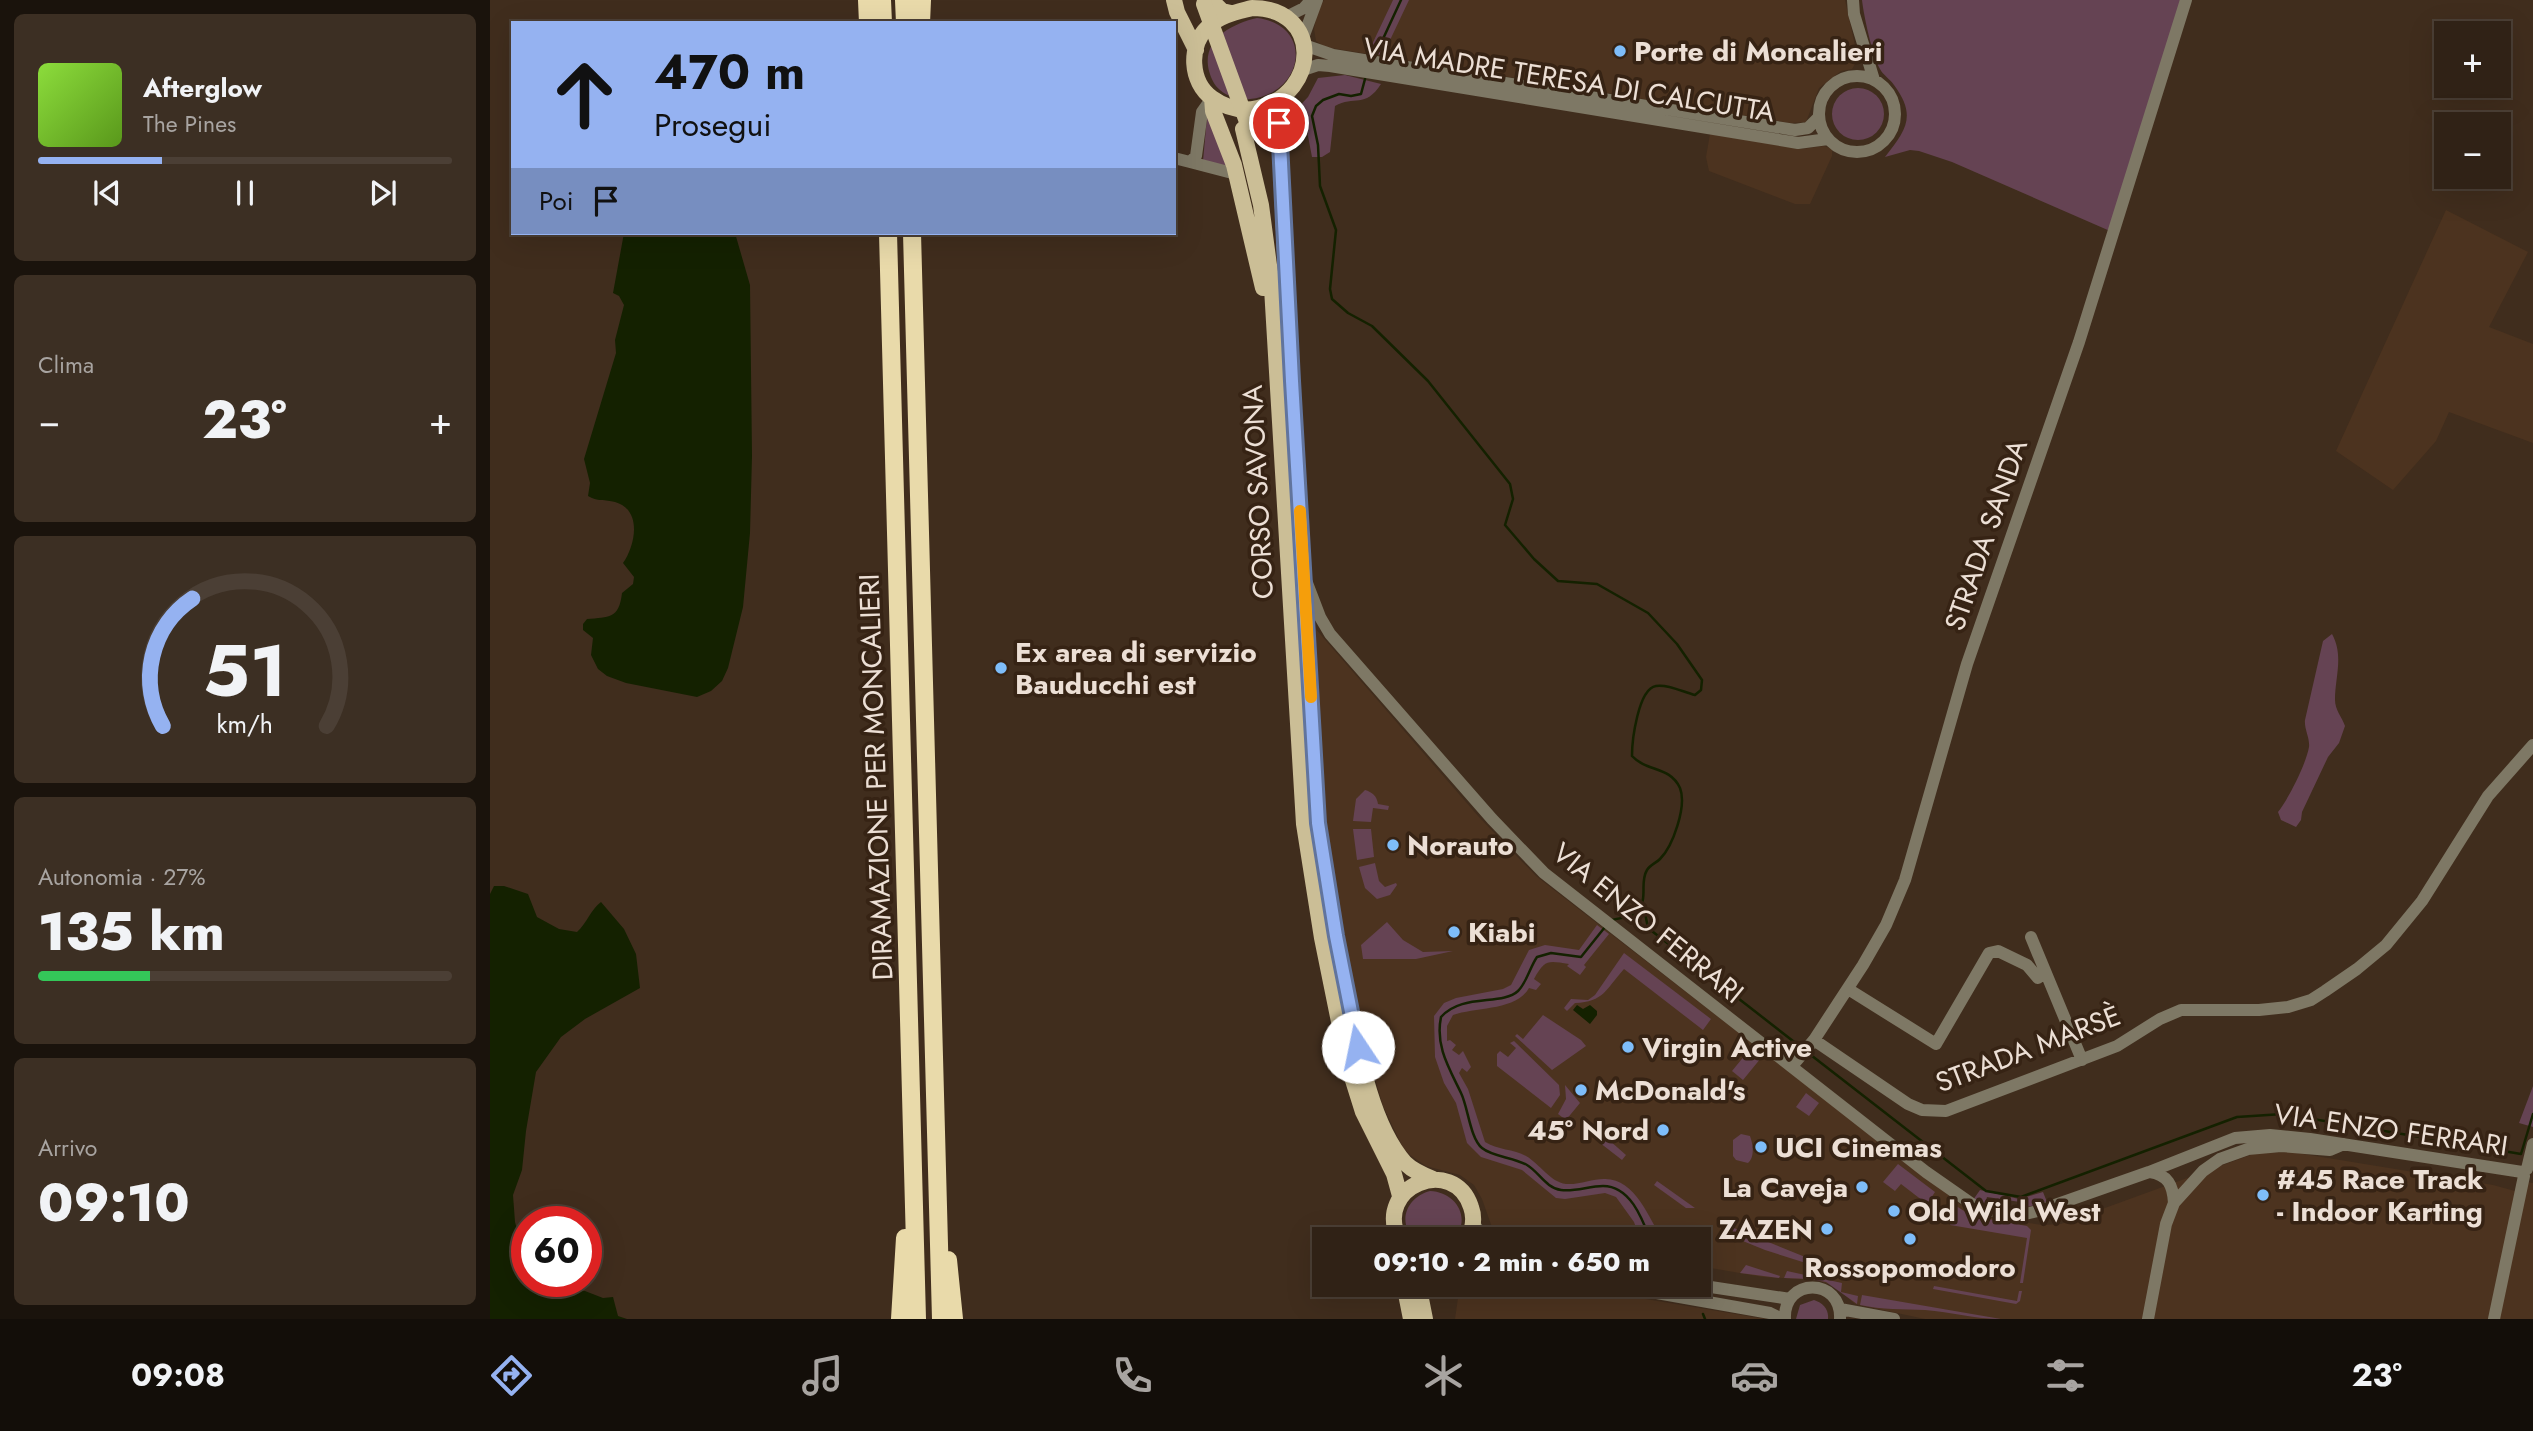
<!DOCTYPE html>
<html lang="it">
<meta charset="utf-8">
<style>
:root{--surface:#302216;--page:#3c2f23;--text:#f1f3f6;--muted:#a8a4a1;--line:#4b3f35;--accent:#95b2f1}
body{margin:0;font-family:Jost,sans-serif;background:var(--page);color:var(--text);height:100vh;display:flex;flex-direction:column;font-size:26px;white-space:nowrap}
*{box-sizing:border-box;margin:0}
p{font-size:23px;color:var(--muted)}
.icon{flex:none;width:38px;height:38px;fill:none;stroke:currentColor;stroke-width:2;stroke-linecap:round;stroke-linejoin:round}
.map{position:relative;flex:1;overflow:hidden}
.details{display:flex;flex-direction:column;gap:14px;padding:14px;background:#1a130c;width:490px}
.details>*{flex:none}
.guide{position:absolute;left:21px;top:21px;width:665px;height:214px;border-radius:0px;box-shadow:0 7px 28px #0002,0 0 0 2px var(--line);background:#95b2f1;color:#111;overflow:hidden}
.buttons{position:absolute;left:1944px;top:21px;display:grid;gap:14px}
.buttons a{display:grid;place-items:center;width:77px;height:77px;border-radius:0px;background:var(--surface);box-shadow:0 7px 28px #0002,0 0 0 2px var(--line);font-size:35px}
.speed{position:absolute;left:21px;top:1206px;display:flex;gap:14px;font-size:35px;font-weight:700;text-align:center}
.speed>*{display:grid;place-content:center;width:91px;height:91px;border-radius:50%;background:var(--surface);box-shadow:0 7px 28px #0002,0 0 0 2px var(--line);line-height:1}
.speed .limit{border:10px solid #d22;background:#fff;color:#111}
.pin{position:absolute;display:grid;place-items:center;width:60px;height:60px;color:#fff;margin:-30px;border:4px solid #fff;border-radius:50%;box-shadow:0 2px 7px #0007}
.me{position:absolute;width:77px;margin:-38px;rotate:349deg;stroke-linejoin:round;filter:drop-shadow(0 0 5px #0008)}
.turn{display:flex;align-items:center;gap:24px;height:147px;padding:0 28px;font-size:32px}
.turn .icon{width:91px;height:91px;stroke-width:2.5}
.turn b{display:block;font-size:49px;line-height:60px}
.then{display:flex;align-items:center;height:66px;padding:0 28px;background:#0003;gap:14px;font-size:26px}
.big{font-size:52px;font-weight:800;line-height:1.1}
.details .widget{flex:1;display:flex;flex-direction:column;justify-content:center;gap:10px;min-width:0;padding:0 24px;border-radius:10px;background:var(--page)}
.details .dial{align-items:center;gap:0}
.dial svg{height:182px;overflow:visible;fill:none;stroke:var(--line);stroke-width:7;stroke-linecap:round;text-anchor:middle}
.dial text{fill:var(--text);stroke:none}
.song{display:flex;align-items:center;gap:21px}
.cover{width:84px;height:84px;border-radius:10px;background:linear-gradient(135deg,hsl(90 70% 55%),hsl(90 70% 35%))}
.played{height:7px;border-radius:4px;background:linear-gradient(90deg,var(--accent) 30%,var(--line) 30%)}
.keys{display:flex;justify-content:space-around;direction:ltr}
.heat{display:flex;justify-content:space-between;align-items:center;font-size:38px;direction:ltr}
.charge{height:10px;border-radius:5px;background:linear-gradient(90deg,#34c759 27%,var(--line) 0)}
.trip{position:absolute;left:822px;top:1227px;width:399px;height:70px;border-radius:0px;background:var(--surface);box-shadow:0 7px 28px #0002,0 0 0 2px var(--line);font-weight:800;line-height:70px;text-align:center}
.tabs{display:flex;height:112px;justify-content:space-around;align-items:center;background:#130e09;color:var(--muted)}
.tabs .icon{width:49px;height:49px}
.tabs .selected{color:var(--accent)}
.tabs b{font-size:32px;color:var(--text)}
main{display:flex;flex:1;min-height:0}
.map>svg:first-child{display:block}
.built{fill:#4c331f}
.green{fill:#654353}
.water{fill:#142100}
.lines{fill:none;stroke-linecap:round;stroke-linejoin:round}
.stream{stroke:#142100;stroke-width:2.5}
.minor{stroke:#7e7865;stroke-width:12}
.major{stroke:#cbbe96;stroke-width:16}
.highway{stroke:#e9daaa;stroke-width:18}
.major-bridge{stroke:#cbbe96;stroke-width:16}
.route-casing{stroke:#61749d;stroke-width:18}
.route{stroke:#95b2f1;stroke-width:12}
.slow{stroke:#f59e0b;stroke-width:12}
.poi-dot{fill:#7ebdf9;stroke:#362314;stroke-width:2.5}
.labels{text-anchor:middle;dominant-baseline:central;stroke-width:7;stroke-linejoin:round;paint-order:stroke}
.poi-label{font-size:28px;font-weight:bold;fill:#ecdfd5;stroke:#362314;text-anchor:start}
.street-label{font-size:28px;fill:#ecdfd5;stroke:#362314}
</style>
<main>
<section class="details">
<div class="widget">
<div class="song"><i class="cover"></i><div><b>Afterglow</b><p>The Pines</p></div></div>
<div class="played"></div>
<div class="keys"><svg class="icon" aria-label="previous" viewBox="0 0 24 24"><path d="M18 5L8 12l10 7zM5 5v14"/></svg><svg class="icon" aria-label="pause" viewBox="0 0 24 24"><path d="M8 5v14M16 5v14"/></svg><svg class="icon" aria-label="next" viewBox="0 0 24 24"><path d="M6 5l10 7-10 7zM19 5v14"/></svg></div>
</div>
<div class="widget"><p>Clima</p>
<div class="heat"><a>−</a><b class="big">23°</b><a>+</a></div>
</div>
<div class="widget dial"><svg viewBox="0 0 100 80">
<path d="M14 69A42 42 0 1 1 86 69"/>
<path d="M14 69A42 42 0 0 1 27 13" stroke="#95b2f1"/>
<text x="50" y="56" font-size="32" font-weight="700">51</text>
<text x="50" y="72" font-size="11">km/h</text>
</svg></div>
<div class="widget"><p>Autonomia · 27%</p><b class="big">135 km</b><div class="charge"></div></div>
<div class="widget"><p>Arrivo</p><b class="big">09:10</b></div>
</section>
<div class="map">
<svg width="2043" height="1319" viewBox="0 0 2043 1319">
<rect width="100%" height="100%" fill="#402d1d"/>
<!-- built -->
<path class="built" d="M834,0H1355L1368,59L1362,69L1351,71L1329,88L1316,122L1300,123L835,47L826,41L824,29L827,14Z
M1220,134L1311,149L1334,146L1342,149V156L1320,204H1305L1219,171L1216,157Z
M1956,210L2038,252L1999,327L2043,344V443L1959,412L1946,441L1903,490L1846,451Z
M824,627L988,816L1046,876L1484,1215L1552,1225L1571,1224L1766,1153L1801,1152L2003,1185L2025,1191L2037,1182L2043,1183V1319H1435L1365,1304L1344,1286L1327,1280L1273,1277L1209,1266V1239L1011,1237L1003,1230L992,1199L984,1185L970,1175L936,1166L920,1155L913,1148L893,1106L879,1058L840,866L830,767Z
M970,1284L1072,1285L1275,1319H965Z"/>
<!-- green -->
<path class="green" d="M903,0H919L893,55L878,53Z
M1372,0H1693L1620,231L1462,162L1429,151L1420,150L1395,157C1416,130 1427,116 1404,85C1400,79 1393,75 1390,69C1382,54 1374,17 1372,0Z
M767,18C825,25 814,94 760,99C749,100 738,97 730,90C724,85 721,78 719,71C711,40 741,24 767,18Z
M855,75L891,84C875,109 864,95 845,106L840,152L832,157H822L814,115L802,114L818,97L828,78Z
M1342 114a26 26 0 1 1 52 0a26 26 0 1 1-52 0Z
M717,117L740,164L731,166L713,161Z
M1842,634C1854,656 1845,677 1845,700C1845,710 1852,717 1855,726L1849,743L1838,757L1812,812L1811,820L1806,827L1791,820L1788,812C1799,798 1816,764 1819,747C1820,738 1814,729 1815,720L1833,641Z
M875,790C882,792 887,796 888,804L899,806L898,810L883,808L881,822L863,821L866,799Z
M863,829H881L884,857L867,860Z
M885,863L889,881L895,887L906,883L907,885L900,895L887,899L875,888L869,867Z
M897,922L913,940L933,952L963,951L926,959H873L871,945Z
M1107,925L1119,934L1094,965L1096,967L1090,975L1077,966L1079,964C1058,961 1055,959 1044,979L1051,984L1046,990L1039,988C1026,1011 986,1007 963,1015L957,1026V1041L960,1040L966,1045L962,1050L969,1055L973,1051L981,1067L977,1072L972,1068L969,1073L978,1089L995,1142C1007,1150 1024,1149 1036,1156C1050,1164 1060,1182 1076,1184C1089,1185 1102,1179 1114,1179C1145,1178 1159,1218 1172,1239H1150L1144,1222L1126,1197L1115,1193L1075,1199L1066,1198L1032,1170L991,1157L977,1143L966,1103L954,1083L945,1057L944,1016L954,1003L966,998L1013,989L1021,985L1039,950L1055,945L1089,950Z
M1134,953L1221,1019L1213,1030L1134,969C1116,989 1114,1002 1085,1003L1077,1011L1074,1008L1081,999L1098,1000L1105,995Z
M1053,1015L1091,1040L1096,1046L1062,1070L1025,1036L1027,1034L1033,1039Z
M1024,1041L1069,1085L1070,1095L1061,1108L1007,1066V1054L1010,1051L1018,1057L1026,1048L1020,1043Z
M1260,1049L1271,1058L1253,1080L1242,1071Z
M1075,1085L1090,1103L1076,1120L1068,1114L1076,1099Z
M2043,1086V1127L2029,1123Z
M1316,1093L1329,1103L1319,1116L1306,1107Z
M1103,1126L1136,1155L1132,1160L1105,1139Z
M1251,1134L1260,1136C1263,1144 1265,1157 1258,1163L1246,1160L1243,1156V1140Z
M1408,1164L1445,1192L1437,1204L1411,1184L1405,1191L1393,1182Z
M1167,1181L1205,1208H1196L1164,1185Z
M1490,1190L1529,1199L1553,1192L1557,1202L1529,1209L1530,1202L1497,1197L1495,1205L1483,1200Z
M940,1191C966,1192 982,1218 964,1239H923C907,1219 918,1197 940,1191Z
M1463,1204L1482,1216L1537,1226L1541,1230L1533,1283H1530L1537,1238L1460,1225Z
M1239,1226L1325,1261L1319,1264L1275,1250L1243,1237Z
M1256,1265L1290,1276L1289,1278L1250,1273Z
M1297,1271L1352,1283L1351,1292L1368,1296L1367,1304L1336,1282L1320,1279L1294,1278Z
M1444,1286L1527,1301L1529,1291H1532L1530,1301L1526,1304L1443,1289Z
M1372,1295L1511,1319C1485,1319 1461,1312 1435,1310C1413,1309 1392,1310 1370,1305Z
M1324,1300C1333,1303 1339,1309 1338,1319H1306L1310,1305Z"/>
<!-- water -->
<path class="water" d="M134,233H245L260,285L262,456L260,533L253,607L238,668L232,681L221,691L207,697L136,683L117,676L108,669L101,655L103,638L93,630V624L97,619C119,617 129,619 132,593L143,584L144,577L133,563C145,546 153,510 125,502C115,499 107,502 98,496L100,483L94,459L126,353L125,340L134,305L129,296L123,293Z
M4,886H14L38,894L47,917L69,929L87,932C97,923 101,909 111,902L134,929L146,954L150,988L95,1019L71,1037L46,1072L36,1131L32,1170L23,1195L25,1222L32,1248L37,1255V1281H57L62,1287L95,1291L113,1298L123,1297L128,1316L137,1319H0V894Z
M1087,1005L1093,1009L1100,1005L1107,1011V1015L1100,1024L1083,1010Z"/>
<g class="lines">
<!-- stream -->
<path class="stream" d="M886,54L911,0
M875,79L871,94L861,96L849,94L833,100L826,106L822,116L828,145L830,186L846,230L840,289L842,299L858,313L882,326L938,381L1020,484L1023,499L1015,525L1044,559L1068,581L1107,584L1158,613L1187,644L1212,680L1211,690L1205,695C1193,692 1178,684 1166,686C1148,689 1142,741 1142,756C1157,772 1180,766 1190,788C1197,806 1183,846 1170,859C1166,863 1160,865 1157,870C1149,883 1159,899 1147,911C1140,919 1131,917 1122,920
M1153,903L1158,928L1312,1048
M1115,927L1091,957L1061,953L1047,957C1040,967 1037,982 1028,991C1012,1006 972,993 951,1017C945,1046 959,1068 971,1093C978,1107 980,1138 992,1148C1003,1157 1023,1157 1037,1165C1049,1172 1056,1188 1071,1190C1085,1192 1099,1186 1113,1186C1140,1186 1152,1218 1160,1239
M1317,1052L1496,1191L1531,1197L1747,1117L1793,1114L2031,1154L2043,1114
M1213,1314L1215,1319"/>
<!-- minor -->
<path class="minor" d="M1363,0L1364,14L1384,80
M796,17L814,8L821,0
M813,38L827,0
M814,45L843,55L1305,130L1318,128L1328,118
M813,70L828,65L840,66L1308,143L1338,139
M1329 114a38 38 0 1 1 76 0a38 38 0 1 1-76 0Z
M684,158L700,162L706,156L712,112L722,98
M700,162L746,174
M817,583L830,617L840,634L1002,819L1054,873L1436,1172L1489,1209L1531,1215L1548,1211L1659,1172L1745,1138L1780,1135L1820,1139L2032,1172
M1541,937L1592,1060
M1358,989L1446,1044L1499,953L1508,951L1537,965L1548,978
M1324,1040L1418,1104L1432,1110L1456,1111L1627,1046L1670,1019L1691,1010H1769L1798,1007L1821,1000L1835,991L1867,969L1896,945L1932,901L1998,796L2043,745
M1302,1066L1324,1040L1373,965L1396,925L1415,880L1477,664L1589,342L1696,0
M2037,1169L2043,1144
M1660,1172C1678,1175 1683,1185 1684,1203
M983,1223L996,1239
M1116,1284L1280,1313L1292,1319
M1201,1284L1300,1299
M1350,1309L1404,1319
M1295,1319C1293,1277 1352,1277 1350,1319
M1658,1319L1676,1224L1684,1203L1713,1171L1730,1159L1758,1149L1791,1146L1840,1150L1854,1144
M2004,1319L2034,1176"/>
<!-- major -->
<path class="major" d="M684,0L687,12L706,50
M721,0L732,11L741,13
M762,8C832,8 830,93 768,108C751,112 736,108 722,98C700,82 698,46 718,27C730,15 747,12 762,8Z
M722,98L723,111L744,165L773,288
M788,101L799,340
M753,129L771,205L782,288L814,824L832,938L857,1061L873,1112L904,1174L910,1196
M794,331L801,381L828,823C836,882 846,939 858,997C868,1048 880,1123 915,1163C923,1171 933,1175 943,1179
M909,1239C883,1186 964,1154 981,1207C985,1218 983,1229 978,1239
M914,1284L921,1319
M932,1284L931,1299L935,1319"/>
<!-- highway -->
<path class="highway" d="M377,0L378,23
M392,0L393,23
M414,0L415,23
M431,23L432,0
M398,233L427,1319
M422,233L451,1319
M458,1260L464,1319
M410,1319L415,1238"/>
<!-- major-bridge -->
<path class="major-bridge" d="M714,4L760,130"/>
</g>
<g class="lines">
<!-- route casing -->
<g class="route-casing">
<path id="route" d="M789,123L802,381L828,823L846,936L868,1047"/>
</g>
<!-- route -->
<use href="#route" class="route"/>
<!-- slow -->
<path class="slow" d="M810,511L821,697"/>
</g>
<!-- markers -->
<g class="poi-dot">
<circle cx="1130" cy="51" r="7"/>
<circle cx="511" cy="668" r="7"/>
<circle cx="903" cy="845" r="7"/>
<circle cx="964" cy="932" r="7"/>
<circle cx="1138" cy="1047" r="7"/>
<circle cx="1091" cy="1090" r="7"/>
<circle cx="1173" cy="1130" r="7"/>
<circle cx="1271" cy="1147" r="7"/>
<circle cx="1372" cy="1187" r="7"/>
<circle cx="1773" cy="1195" r="7"/>
<circle cx="1404" cy="1211" r="7"/>
<circle cx="1337" cy="1229" r="7"/>
<circle cx="1420" cy="1239" r="7"/>
</g>
<g class="labels">
<!-- poi labels -->
<g class="poi-label">
<text x="1144" y="51">Porte di Moncalieri</text>
<text x="525" y="652">Ex area di servizio<tspan x="525" dy="32">Bauducchi est</tspan></text>
<text x="917" y="845">Norauto</text>
<text x="978" y="932">Kiabi</text>
<text x="1152" y="1047">Virgin Active</text>
<text x="1105" y="1090">McDonald's</text>
<text x="1159" y="1130" text-anchor="end">45° Nord</text>
<text x="1285" y="1147">UCI Cinemas</text>
<text x="1787" y="1179">#45 Race Track<tspan x="1787" dy="32">- Indoor Karting</tspan></text>
<text x="1358" y="1187" text-anchor="end">La Caveja</text>
<text x="1418" y="1211">Old Wild West</text>
<text x="1323" y="1229" text-anchor="end">ZAZEN</text>
<text x="1420" y="1267" text-anchor="middle">Rossopomodoro</text>
</g>
<!-- street labels -->
<g class="street-label">
<text transform="translate(1079 80) rotate(9)">VIA MADRE TERESA DI CALCUTTA</text>
<text transform="translate(768 492) rotate(-93)">CORSO SAVONA</text>
<text transform="translate(1496 535) rotate(-71)">STRADA SANDA</text>
<text transform="translate(386 777) rotate(-92)">DIRAMAZIONE PER MONCALIERI</text>
<text transform="translate(1158 923) rotate(39)">VIA ENZO FERRARI</text>
<text transform="translate(1538 1049) rotate(-21)">STRADA MARSÈ</text>
<text transform="translate(1901 1130) rotate(8)">VIA ENZO FERRARI</text>
</g>
</g>
</svg>
<div class="buttons">
<a>+</a>
<a>−</a>
</div>
<div class="speed"><div class="limit">60</div></div>
<div class="pin" style="left:789px;top:123px;background:#d93025"><svg class="icon" aria-label="arrive" viewBox="0 0 24 24"><path d="M6 21V4h12l-3 4 3 4H6"/></svg></div>
<svg class="me" style="left:868px;top:1047px" viewBox="-20 -20 40 40"><circle r="19" fill="#fff"/><path d="M0-13L10 11 0 6-10 11z" fill="#95b2f1"/></svg>
<div class="trip">09:10 · 2 min · 650 m</div>
<div class="guide">
<div class="turn"><svg class="icon" aria-label="ahead" viewBox="0 0 24 24"><path d="M12 20V5M6 11l6-6 6 6"/></svg><div><b>470 m</b>Prosegui</div></div>
<div class="then">Poi<svg class="icon" aria-label="arrive" viewBox="0 0 24 24"><path d="M6 21V4h12l-3 4 3 4H6"/></svg></div>
</div>
</div>
</main>
<nav class="tabs">
<b>09:08</b>
<svg class="icon selected" aria-label="directions" viewBox="0 0 24 24"><path d="M12 3l9 9-9 9-9-9zM9 14v-3h6M13 9l2 2-2 2"/></svg>
<svg class="icon" aria-label="music" viewBox="0 0 24 24"><path d="M9 18V5l10-2v13"/><circle cx="6" cy="18" r="3"/><circle cx="16" cy="16" r="3"/></svg>
<svg class="icon" aria-label="phone" viewBox="0 0 24 24"><path d="M5 4h4l2 5-3 2q2 4 5 5l2-3 5 2v4C11 20 4 13 5 4z"/></svg>
<svg class="icon" aria-label="climate" viewBox="0 0 24 24"><path d="M12 3v18M4 7l16 10M4 17L20 7"/></svg>
<svg class="icon" aria-label="car" viewBox="0 0 24 24"><path d="M5 17H2v-5l4-1 3-4h7l3 4 3 1v5h-3M9 17h6M6 11h13"/><circle cx="7" cy="17" r="2"/><circle cx="17" cy="17" r="2"/></svg>
<svg class="icon" aria-label="filters" viewBox="0 0 24 24"><path d="M4 7h16M4 17h16"/><circle cx="9" cy="7" r="2"/><circle cx="15" cy="17" r="2"/></svg>
<b>23°</b>
</nav>
